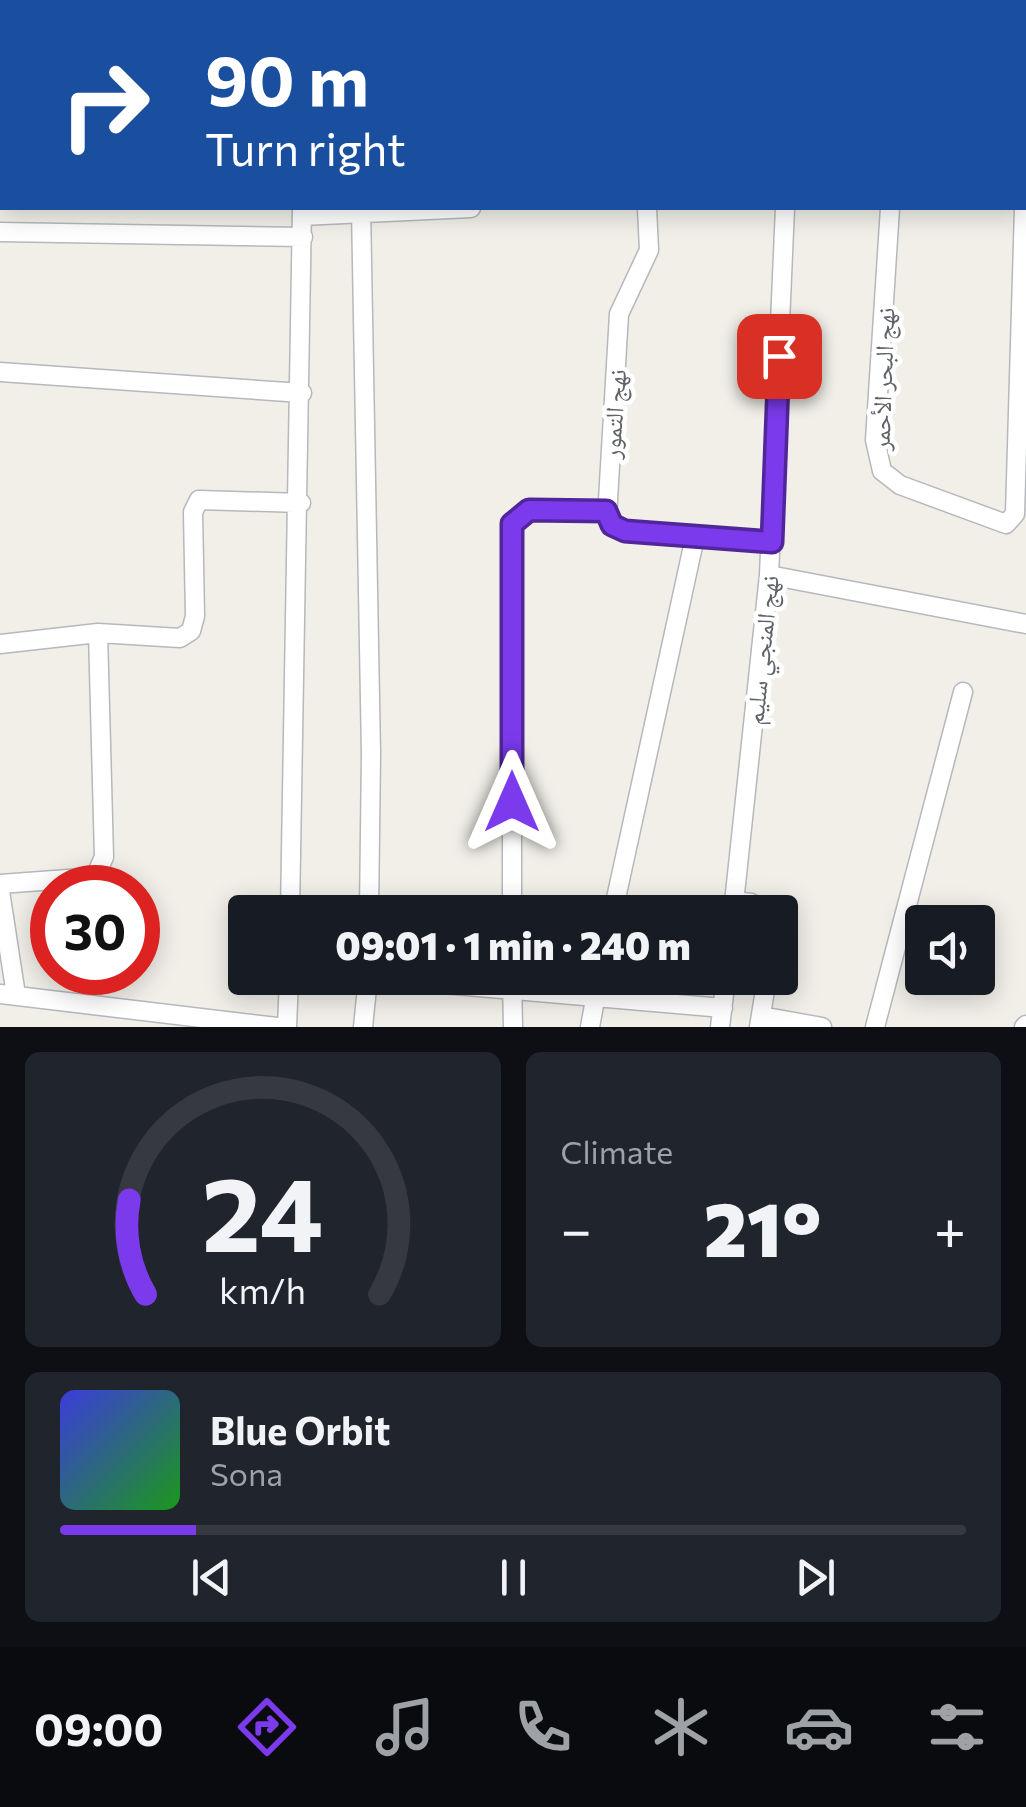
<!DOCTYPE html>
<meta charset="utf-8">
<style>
:root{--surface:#171b24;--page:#20242c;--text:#f1f3f6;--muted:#9ea1a6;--line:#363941;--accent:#7c3aed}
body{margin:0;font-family:Commissioner,"Noto Naskh Arabic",sans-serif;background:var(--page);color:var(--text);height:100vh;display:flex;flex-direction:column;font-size:38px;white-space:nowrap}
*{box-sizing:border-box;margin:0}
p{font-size:32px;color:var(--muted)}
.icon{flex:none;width:55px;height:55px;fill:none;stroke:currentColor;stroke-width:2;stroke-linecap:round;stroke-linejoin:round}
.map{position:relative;height:1027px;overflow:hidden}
.side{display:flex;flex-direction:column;gap:25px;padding:25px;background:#0d0f14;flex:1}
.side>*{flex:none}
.guide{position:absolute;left:0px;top:0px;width:1028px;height:210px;box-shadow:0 5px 25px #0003;background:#1a4fa0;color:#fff;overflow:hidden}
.buttons{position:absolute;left:905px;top:905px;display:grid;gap:20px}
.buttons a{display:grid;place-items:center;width:90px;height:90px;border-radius:10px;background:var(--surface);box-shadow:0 5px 25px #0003;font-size:50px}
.speed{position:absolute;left:30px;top:865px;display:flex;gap:20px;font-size:50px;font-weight:700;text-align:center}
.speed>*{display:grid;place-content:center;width:130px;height:130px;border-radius:50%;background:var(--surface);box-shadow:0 5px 25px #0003;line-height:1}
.speed .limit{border:15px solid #d22;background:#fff;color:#111}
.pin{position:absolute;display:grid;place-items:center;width:85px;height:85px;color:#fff;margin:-42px;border-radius:20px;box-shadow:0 5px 15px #0006}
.me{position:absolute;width:110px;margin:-55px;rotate:0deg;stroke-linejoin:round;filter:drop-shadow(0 0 8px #0008)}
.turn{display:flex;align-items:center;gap:35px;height:210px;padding:0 40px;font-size:45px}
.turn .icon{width:130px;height:130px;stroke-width:2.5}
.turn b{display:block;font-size:70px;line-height:85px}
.big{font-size:75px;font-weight:800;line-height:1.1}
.side .widget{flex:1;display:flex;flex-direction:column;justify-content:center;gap:15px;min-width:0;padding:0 35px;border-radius:15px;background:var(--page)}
.side .dial{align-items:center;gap:0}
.dial svg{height:260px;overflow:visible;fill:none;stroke:var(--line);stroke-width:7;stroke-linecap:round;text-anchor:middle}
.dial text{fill:var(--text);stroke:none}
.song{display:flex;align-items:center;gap:30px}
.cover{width:120px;height:120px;border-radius:15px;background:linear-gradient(135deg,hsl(240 70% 55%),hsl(120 70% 35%))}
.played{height:10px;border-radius:5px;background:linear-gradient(90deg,var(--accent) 15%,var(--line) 15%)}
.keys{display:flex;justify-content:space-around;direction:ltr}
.heat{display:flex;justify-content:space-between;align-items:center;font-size:55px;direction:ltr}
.side .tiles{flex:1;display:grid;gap:25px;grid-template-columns:1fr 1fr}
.widget:last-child{grid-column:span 2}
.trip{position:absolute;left:228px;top:895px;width:570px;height:100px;border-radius:10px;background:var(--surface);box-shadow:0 5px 25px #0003;font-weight:800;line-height:100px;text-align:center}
.menu{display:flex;height:160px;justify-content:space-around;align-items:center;background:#090b0e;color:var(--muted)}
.menu .icon{width:70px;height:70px}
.menu .current{color:var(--accent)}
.menu b{font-size:45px;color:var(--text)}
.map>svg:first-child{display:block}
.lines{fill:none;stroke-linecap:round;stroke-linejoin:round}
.street-casing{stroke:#b5b8bc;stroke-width:21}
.street{stroke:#fff;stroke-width:18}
.route-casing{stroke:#51269a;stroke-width:25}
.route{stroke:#7c3aed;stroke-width:18}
.labels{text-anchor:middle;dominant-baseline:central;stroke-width:9;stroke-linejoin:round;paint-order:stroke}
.street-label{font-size:25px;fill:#5f6368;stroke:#fff}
</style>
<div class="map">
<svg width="1026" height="1027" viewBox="0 0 1026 1027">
<rect width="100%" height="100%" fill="#f1efe8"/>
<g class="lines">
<!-- street casing -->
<g class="street-casing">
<path id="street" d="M351,0L352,2
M643,0V2
M793,2V0
M897,2V0
M0,57H2
M1025,173L1026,146
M361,208L371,754L369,912
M647,208L649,250L619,314L607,517L625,531L772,542
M890,208L875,440L882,471L900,485L1006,524L1015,514L1024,208
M302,216L471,208
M0,232L303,237
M0,372L302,393
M769,575L1026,624
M98,633L180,638L191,631L195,616L193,512L199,500L301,503
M0,644L98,633L104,857L95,877L0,884
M0,891L16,995
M734,901L751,903L766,912
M290,912L302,208
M512,912V523L529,510L606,511
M613,912L695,537
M733,912L769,575L785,208
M373,978L723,1008
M512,978L513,1027
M0,994L277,1027
M761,1016L822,1027
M287,1027L289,978
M363,1027L368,978
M590,1027L599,978
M720,1027L726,978
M759,1027L767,978
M875,1027L963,692
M1024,1027L1026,1025"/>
</g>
<!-- street -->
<use href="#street" class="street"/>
</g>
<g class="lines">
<!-- route casing -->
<g class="route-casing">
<path id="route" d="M512,802V524L529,510L606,511L612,525L625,531L772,542L779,356"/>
</g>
<!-- route -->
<use href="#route" class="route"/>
</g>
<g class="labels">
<!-- street labels -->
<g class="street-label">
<text transform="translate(882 379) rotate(-88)">نهج البحر الأحمر</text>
<text transform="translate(613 414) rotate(-86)">نهج التمور</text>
<text transform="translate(761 650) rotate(-84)">نهج المنجي سليم</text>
</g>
</g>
</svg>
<div class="buttons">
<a><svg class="icon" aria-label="sound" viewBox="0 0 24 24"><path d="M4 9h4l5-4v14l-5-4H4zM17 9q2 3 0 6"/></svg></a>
</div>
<div class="speed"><div class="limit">30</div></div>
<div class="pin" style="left:779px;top:356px;background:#d93025"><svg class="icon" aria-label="arrive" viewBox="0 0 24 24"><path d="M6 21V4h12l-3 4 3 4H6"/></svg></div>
<svg class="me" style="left:512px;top:802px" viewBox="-20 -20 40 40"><path d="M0-17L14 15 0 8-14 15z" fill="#7c3aed" stroke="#fff" stroke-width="4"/></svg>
<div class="trip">09:01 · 1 min · 240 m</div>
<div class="guide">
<div class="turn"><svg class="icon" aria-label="right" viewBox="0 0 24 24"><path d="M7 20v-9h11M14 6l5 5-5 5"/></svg><div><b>90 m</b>Turn right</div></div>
</div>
</div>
<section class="side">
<div class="tiles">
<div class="widget dial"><svg viewBox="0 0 100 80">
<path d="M14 69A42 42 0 1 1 86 69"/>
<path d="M14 69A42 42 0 0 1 9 40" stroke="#7c3aed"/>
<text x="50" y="56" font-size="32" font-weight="700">24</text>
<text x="50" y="72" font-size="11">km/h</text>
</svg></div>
<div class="widget"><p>Climate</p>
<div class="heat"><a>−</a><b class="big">21°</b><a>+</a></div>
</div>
<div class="widget">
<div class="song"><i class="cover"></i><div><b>Blue Orbit</b><p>Sona</p></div></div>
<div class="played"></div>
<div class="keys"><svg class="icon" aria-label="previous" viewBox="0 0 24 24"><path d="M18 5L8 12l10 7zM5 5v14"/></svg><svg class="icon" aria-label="pause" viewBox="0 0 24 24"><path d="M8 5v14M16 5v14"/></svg><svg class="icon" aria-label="next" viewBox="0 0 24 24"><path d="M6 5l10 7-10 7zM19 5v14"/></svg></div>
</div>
</div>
</section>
<nav class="menu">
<b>09:00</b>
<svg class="icon current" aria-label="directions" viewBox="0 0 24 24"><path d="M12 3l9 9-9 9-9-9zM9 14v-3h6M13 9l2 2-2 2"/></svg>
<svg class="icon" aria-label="music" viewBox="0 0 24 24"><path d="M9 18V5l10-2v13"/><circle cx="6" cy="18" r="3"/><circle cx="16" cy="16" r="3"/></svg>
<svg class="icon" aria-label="phone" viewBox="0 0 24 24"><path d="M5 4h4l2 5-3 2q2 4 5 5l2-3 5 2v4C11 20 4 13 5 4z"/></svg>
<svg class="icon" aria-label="climate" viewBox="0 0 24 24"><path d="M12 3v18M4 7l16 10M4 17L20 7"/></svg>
<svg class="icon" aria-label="car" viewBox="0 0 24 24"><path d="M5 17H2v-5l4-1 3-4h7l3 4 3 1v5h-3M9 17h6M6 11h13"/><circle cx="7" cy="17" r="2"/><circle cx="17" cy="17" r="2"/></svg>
<svg class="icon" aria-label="filters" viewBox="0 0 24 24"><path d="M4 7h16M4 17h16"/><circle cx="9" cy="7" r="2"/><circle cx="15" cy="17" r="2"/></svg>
</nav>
